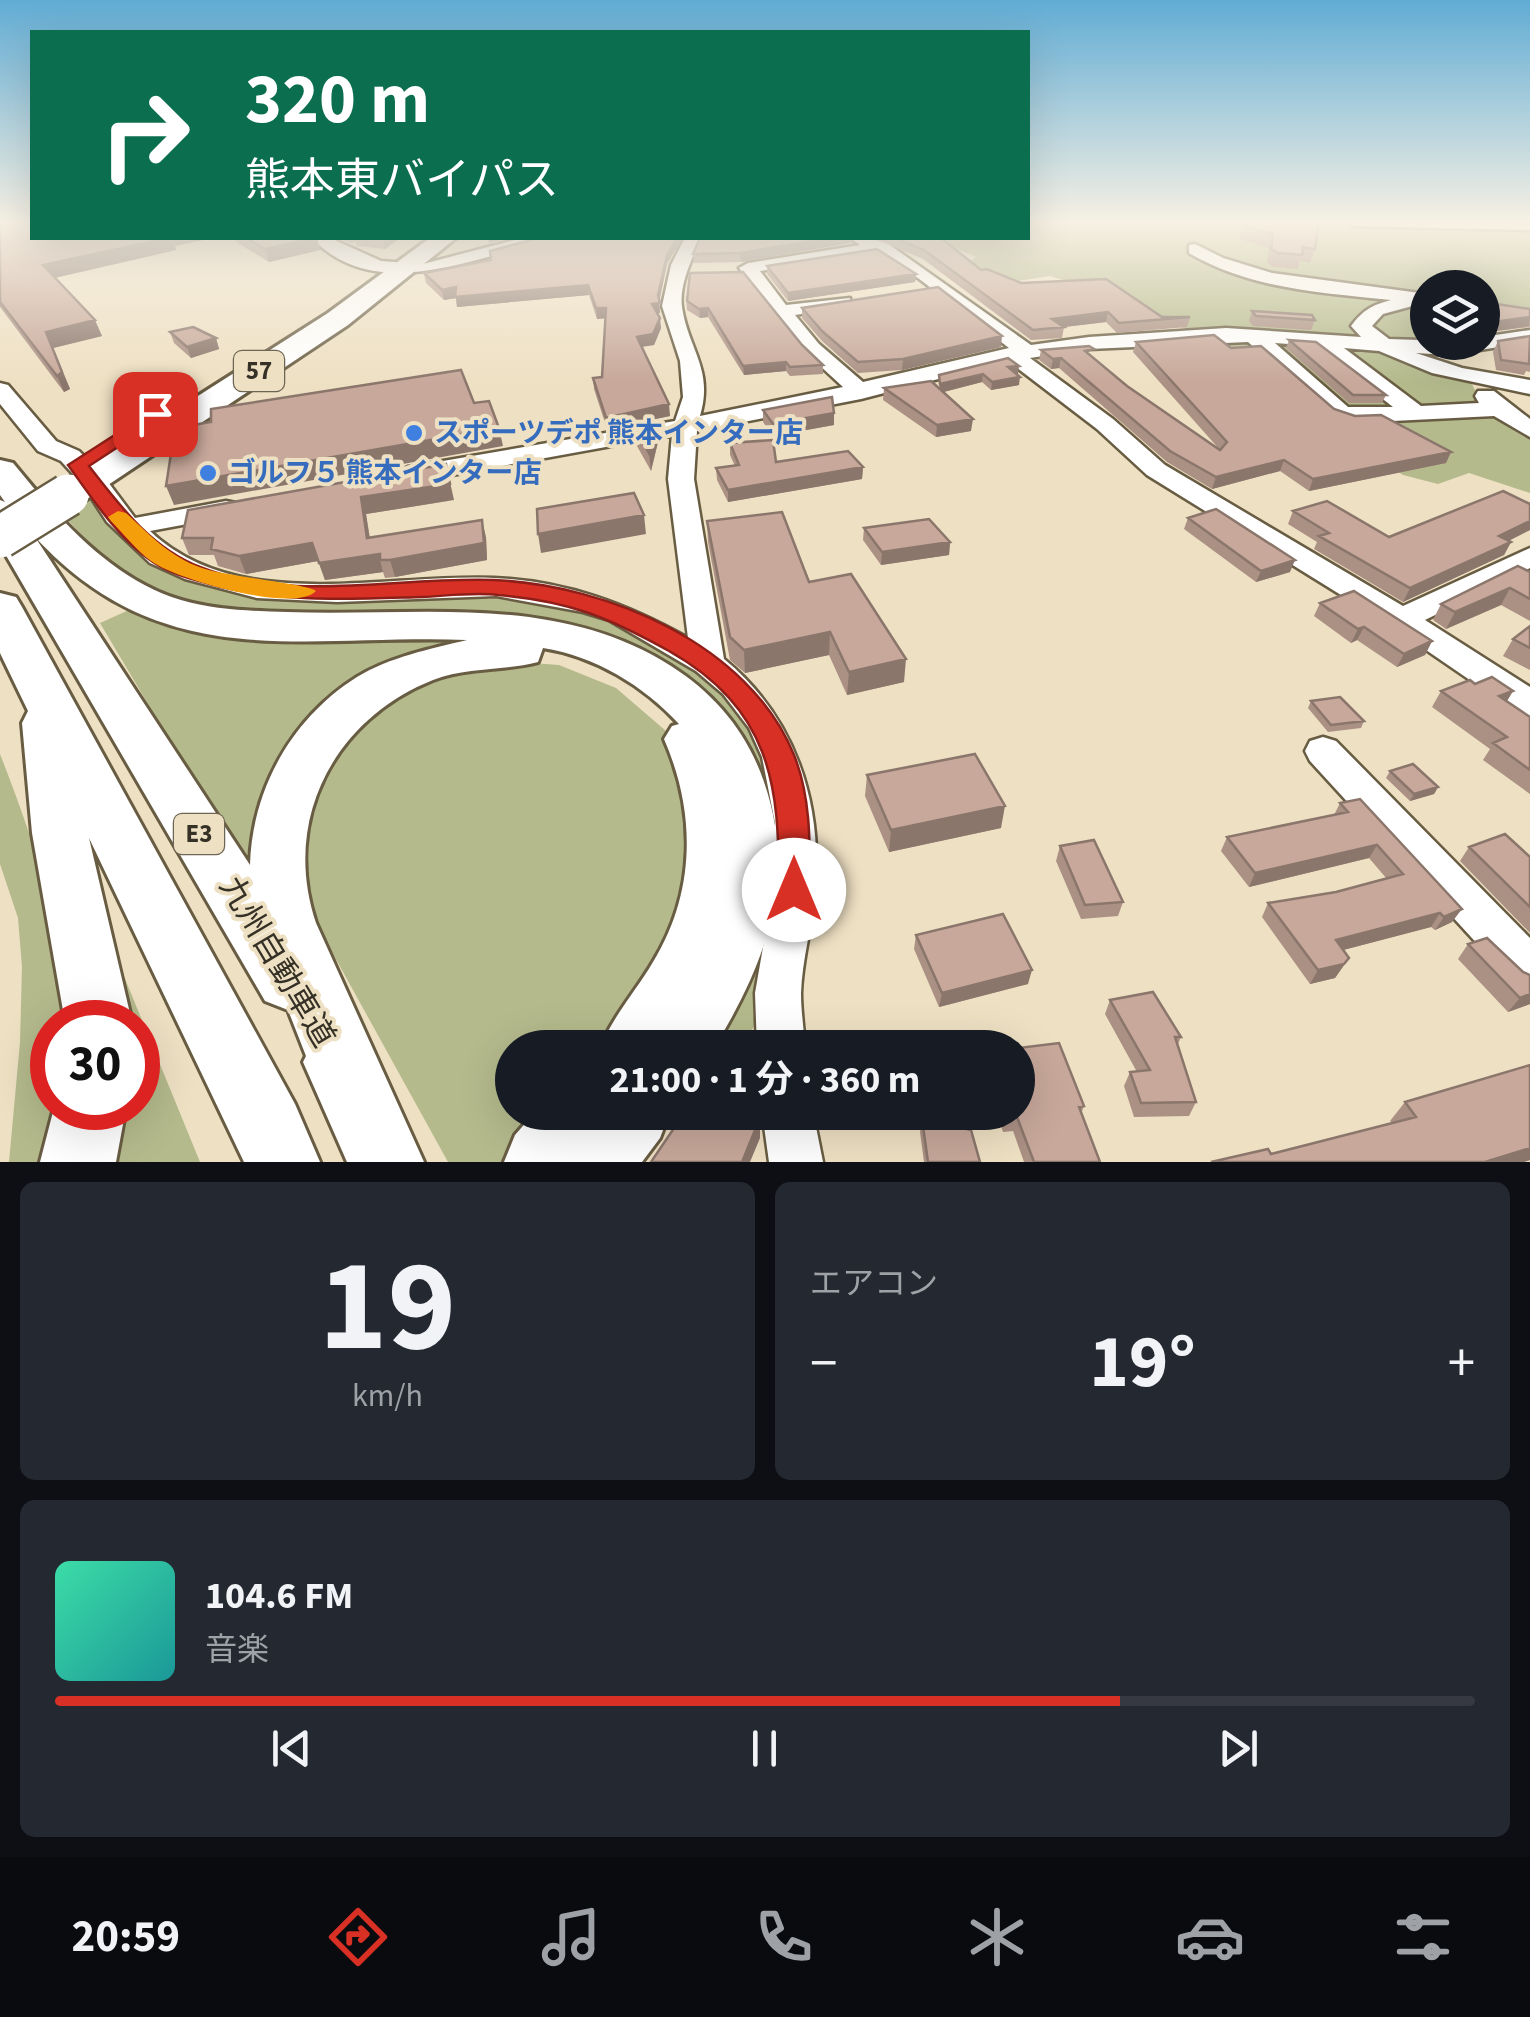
<!DOCTYPE html>
<html lang="ja">
<meta charset="utf-8">
<style>
:root{--surface:#171b24;--page:#242831;--text:#f1f3f6;--muted:#9ea1a6;--line:#363941;--accent:#d93025}
body{margin:0;font-family:"Source Sans 3","Noto Sans JP",sans-serif;background:var(--page);color:var(--text);height:100vh;display:flex;flex-direction:column;font-size:38px;white-space:nowrap}
*{box-sizing:border-box;margin:0}
p{font-size:32px;color:var(--muted)}
.icon{flex:none;width:55px;height:55px;fill:none;stroke:currentColor;stroke-width:2;stroke-linecap:round;stroke-linejoin:round}
.map{position:relative;height:1162px;overflow:hidden}
.side{display:flex;flex-direction:column;gap:20px;padding:20px;background:#0d0f14;flex:1}
.side>*{flex:none}
.top-card{position:absolute;left:30px;top:30px;width:1000px;height:210px;border-radius:0px;box-shadow:0 10px 40px #0002;background:#0b6e4f;color:#fff;overflow:hidden}
.tools{position:absolute;left:1410px;top:270px;display:grid;gap:20px}
.tools a{display:grid;place-items:center;width:90px;height:90px;border-radius:50%;background:var(--surface);box-shadow:0 10px 40px #0002;font-size:50px}
.speed{position:absolute;left:30px;top:1000px;display:flex;gap:20px;font-size:50px;font-weight:700;text-align:center}
.speed>*{display:grid;place-content:center;width:130px;height:130px;border-radius:50%;background:var(--surface);box-shadow:0 10px 40px #0002;line-height:1}
.speed .limit{border:15px solid #d22;background:#fff;color:#111}
.pin{position:absolute;display:grid;place-items:center;width:85px;height:85px;color:#fff;margin:-42px;border-radius:20px;box-shadow:0 5px 15px #0006}
.me{position:absolute;width:110px;margin:-55px;rotate:0deg;stroke-linejoin:round;filter:drop-shadow(0 0 8px #0008)}
.turn{display:flex;align-items:center;gap:35px;height:210px;padding:0 50px;font-size:45px}
.turn .icon{width:130px;height:130px;stroke-width:2.5}
.turn b{display:block;font-size:70px;line-height:85px}
.big{font-size:75px;font-weight:700;line-height:1.1}
.side .widget{flex:1;display:flex;flex-direction:column;justify-content:center;gap:15px;min-width:0;padding:0 35px;border-radius:15px;background:var(--page)}
.side .dial{align-items:center;gap:0}
.dial b{font-size:130px;line-height:1}
.song{display:flex;align-items:center;gap:30px}
.cover{width:120px;height:120px;border-radius:15px;background:linear-gradient(135deg,hsl(160 70% 55%),hsl(180 70% 35%))}
.played{height:10px;border-radius:5px;background:linear-gradient(90deg,var(--accent) 75%,var(--line) 75%)}
.keys{display:flex;justify-content:space-around;direction:ltr}
.heat{display:flex;justify-content:space-between;align-items:center;font-size:55px;direction:ltr}
.side .tiles{flex:1;display:grid;gap:20px;grid-template-columns:1fr 1fr}
.widget:last-child{grid-column:span 2}
.trip{position:absolute;left:495px;top:1030px;width:540px;height:100px;border-radius:50px;background:var(--surface);box-shadow:0 10px 40px #0002;font-weight:700;line-height:100px;text-align:center}
.tabs{display:flex;height:160px;justify-content:space-around;align-items:center;background:#090b0e;color:var(--muted)}
.tabs .icon{width:70px;height:70px}
.tabs .active{color:var(--accent)}
.tabs b{font-size:45px;color:var(--text)}
.map>svg:first-child{display:block}
.green{fill:#b4ba8c}
.lines{fill:none;stroke-linecap:round;stroke-linejoin:round}
.minor-casing{stroke:#685c42;stroke-width:5}
.highway-casing{stroke:#685c42;stroke-width:6}
.minor{fill:#fff;fill-rule:evenodd}
.highway{fill:#fff;fill-rule:evenodd}
.highway-bridge-casing{stroke:#685c42;stroke-width:46;stroke-linecap:butt}
.highway-bridge{stroke:#fff;stroke-width:41}
.wall{fill:#ab9084}
.shaded-wall{fill:#8b766c}
.building{fill:#c7a89a;stroke:#8b766c;stroke-width:2.5}
.route{fill:#d93025;stroke:#8d1f18;stroke-width:2.5}
.slow{fill:#f59e0b}
.shop-dot{fill:#3f7fe0;stroke:#eee0c3;stroke-width:4}
.labels{text-anchor:middle;dominant-baseline:central;stroke-width:8;stroke-linejoin:round;paint-order:stroke}
.shield{fill:#eee0c3;stroke:#6d6655;stroke-width:2.5}
.shield-label{font-size:25px;font-weight:bold;fill:#363126}
.shop-label{font-size:28px;font-weight:bold;fill:#366cbe;stroke:#eee0c3;text-anchor:start}
.near-street-label{font-size:32px;fill:#363126;stroke:#eee0c3}
</style>
<div class="map">
<svg width="1530" height="1162" viewBox="0 0 1530 1162">
<rect width="100%" height="100%" fill="#eee0c3"/>
<!-- green -->
<path class="green" d="M1028,221H1530V312L1483,318L1482,288H1428L1427,341L1405,344L1470,380L1481,403L1530,434V493L1469,473L1438,484L1403,475L1364,448L1249,385L1215,335L1174,326L1124,298L1050,276L999,284L965,265L976,257L930,238H1028Z
M88,496C109,523 131,553 163,570C207,594 261,597 310,598C450,602 630,571 727,700C743,721 760,745 769,771C791,832 768,949 753,1011L755,1025L741,1047H708L705,693C663,654 608,631 552,622L205,609L142,588L104,561L62,513Z
M129,610L181,626L501,634L363,683L254,883L100,623Z
M504,661L559,665L616,688L666,731L688,768L689,903L607,1047L512,1048V1112L553,1113L509,1162H448L316,923L296,856L331,742L420,678Z
M0,754C36,846 61,924 70,1022H52V1108H67L59,1162H9L20,1042L22,967L18,918L0,864Z
M112,947L200,1162H104L111,1108H138V1022H116L108,949Z"/>
<g class="lines">
<!-- minor casing -->
<g class="minor-casing">
<path id="minor" d="M1346,221H1530V230L1354,226Z
M312,238H330L381,261L423,264L522,238H547C534,248 512,250 496,255C435,271 363,292 312,238Z
M685,238H701C692,258 679,285 682,307C688,349 714,369 700,416L843,387L805,352L739,268L748,263L860,245L850,238H870L887,243L1031,345L1089,337L1226,328L1361,337L1351,326C1363,310 1372,305 1391,300C1322,293 1250,289 1189,253V245L1195,244L1223,258L1272,273L1427,294V302L1383,314L1372,326L1389,339L1482,342V337L1530,330V342L1448,355L1416,353L1462,368L1530,380V394L1432,373L1379,351L1344,348L1421,406L1479,403L1475,396L1478,391H1494L1530,419V437L1494,416L1352,423L1332,417L1248,342L1089,349L1030,358L1113,419L1165,465L1403,606L1530,548V568L1425,620L1530,687V716L1518,713L1391,626L1147,475L1097,429L1008,361L861,399L697,431L694,479L724,659C795,717 823,802 815,893C812,927 802,960 801,993C801,1011 804,1030 805,1048H757L755,993L773,890L775,823L762,757L749,728L723,694L696,671L609,620L583,612L496,596L337,602L257,598L185,579L150,563L107,522L83,485L61,461L38,451L0,404V383L8,385L56,441L79,451L102,474L135,518L226,501L236,503L240,509L236,515L150,531C239,615 384,573 494,578C566,581 627,604 688,638L668,479L672,435L408,483L395,475L408,467L675,421L683,397L680,361L662,306L671,265ZM877,253L918,278L1009,348L863,382L819,344L795,315L850,306V298L786,305L760,271ZM1275,343L1315,346L1393,407H1348Z
M1323,737L1336,741L1530,938V990L1514,984L1310,761L1305,751L1310,741Z
M762,1112H813L823,1162H769Z"/>
</g>
<!-- highway casing -->
<g class="highway-casing">
<path id="highway" d="M430,238H456L348,325L81,503L68,506L55,503L49,495L55,487L328,313Z
M0,460L13,463C57,517 112,580 181,600C215,610 252,611 287,612C417,617 555,592 671,666C715,694 747,732 764,782C798,880 765,964 714,1048H600C613,1016 636,991 653,962C696,892 696,812 664,739L672,726L679,724C644,686 595,656 543,648L538,662C504,671 467,667 433,680C335,719 281,819 316,923L424,1162H347L303,1062L306,1056L288,1010L265,1001L0,545V500L5,502L0,495ZM35,537C164,676 300,634 467,640C430,649 390,657 357,677C292,718 252,789 250,865Z
M0,593L16,597L22,607L295,1104L320,1162H244L89,838L132,1022H65L32,833L22,723L28,711L0,653Z
M54,1108H126L116,1162H40Z
M535,1112H670L660,1138L642,1162H504L515,1135Z"/>
</g>
<!-- minor -->
<use href="#minor" class="minor"/>
<!-- highway -->
<use href="#highway" class="highway"/>
<!-- highway-bridge casing -->
<g class="highway-bridge-casing">
<path id="highway-bridge" d="M0,537L68,495"/>
</g>
<!-- highway-bridge -->
<use href="#highway-bridge" class="highway-bridge"/>
</g>
<!-- wall -->
<path class="wall" d="M0,221L32,238H202L203,240L175,246L176,250L55,278L102,336L53,348L70,389L64,392L0,307Z
M1254,221L1315,249L1310,263L1300,261L1298,269L1273,267L1267,262L1269,248L1239,239L1243,226Z
M235,238H317L320,250L269,262L236,242Z
M338,238H400L385,249L357,246L356,242L350,243Z
M700,238H851L850,243L741,262L694,263L693,254Z
M873,238H941L981,270L1021,283L1162,317H1190L1187,327L1117,333L1106,322L1064,327L1062,338L1031,340L923,259Z
M667,264L659,301L660,313H658L661,328L654,345L642,347L670,416L607,429L594,389L593,378L602,377L606,318L597,319L589,295L457,307L456,298L444,300L426,283L424,273Z
M767,266L916,274L915,282L788,301L767,274Z
M686,296L802,345L823,365V374L790,376L786,371L744,375L708,317L700,318L687,310Z
M1490,303L1530,309V327L1489,332L1486,313Z
M802,308L1001,347L902,370L858,373L822,341L802,318Z
M1252,311L1315,320L1311,330L1253,326L1249,321Z
M170,332L216,338L219,349L191,358L174,343Z
M1530,336V372L1526,371L1524,375L1496,370L1493,352L1498,341Z
M1289,340L1386,395L1382,403H1349L1286,348Z
M1136,342L1231,348L1334,409L1451,452L1446,463L1309,491L1280,471L1212,489L1167,462L1059,368L1051,369L1039,360L1041,350L1093,358L1127,386L1220,450L1133,352Z
M1016,374L1019,385L991,390L982,382L943,392L971,431L936,437L883,400L884,388L939,389V375L1018,374Z
M763,410L834,413V425L773,436L763,422Z
M656,425L658,442L651,471L637,446L636,429Z
M730,443L776,462L863,467L862,479L728,502L717,480L716,468L735,466L730,455Z
M454,500L366,514L370,538L486,537L487,560L395,577L385,578L383,572L325,580L318,561L246,574L218,566L214,555H189L182,538Z
M1530,504V530L1509,540L1511,542L1504,555L1403,602L1314,549L1317,542L1288,524L1293,511L1389,537Z
M1188,518L1290,572L1256,582L1184,529Z
M707,521L809,582L904,682L847,695L829,655L745,673L730,660L708,542Z
M864,528L950,542L949,555L881,565L863,540Z
M1530,572V621L1501,605L1446,629L1433,620L1441,604Z
M1320,603L1432,641L1425,655L1397,667L1357,640L1351,643L1314,616Z
M1530,626V670L1503,656L1513,639Z
M1441,691H1513L1507,701L1530,717V794L1483,760L1490,749L1432,707Z
M1311,701L1364,721L1361,728L1328,732L1308,708Z
M1390,771L1438,787L1434,794L1410,801L1386,778Z
M867,775L1001,828L889,852L865,796Z
M1340,803L1452,922L1435,930L1431,927L1343,950L1349,958L1335,978L1310,984L1262,917L1268,903L1336,892L1387,879L1369,858L1249,887L1221,851L1227,837L1334,815Z
M1060,846L1123,902L1118,916L1081,919L1056,861Z
M1469,847L1530,857V933L1460,861Z
M916,935L1028,984L939,1007L914,949Z
M1468,944L1530,975V1004L1508,1012L1458,959Z
M1110,1000L1181,1037L1178,1044L1196,1102L1189,1116L1134,1117L1124,1086L1130,1072H1137L1105,1014Z
M1530,1065V1160L1524,1162H1211L1271,1154L1392,1123L1390,1121L1405,1102Z
M1084,1106L1081,1114L1100,1162H1024L1013,1131L1003,1132L996,1112H1018Z
M922,1119L980,1162H924L920,1132Z"/>
<!-- shaded-wall -->
<path class="shaded-wall" d="M168,238H202L203,240L175,246L176,250L49,279L43,265Z
M311,238H317L320,250L269,262L265,249Z
M383,238H400L385,249Z
M488,238H509L489,243Z
M677,238H683L667,264L659,303L660,313L653,314L652,304L658,295L667,255Z
M830,238H851L850,243L741,262L740,253Z
M916,274L915,282L788,301V293Z
M588,285L589,295L457,307L456,298L444,300L442,290L456,287Z
M596,308H606L607,318L597,319Z
M708,308V317L700,318L699,309Z
M1108,312L1106,322L1064,327L1052,319Z
M1530,317L1529,326L1489,332L1494,322Z
M660,318L661,328L654,345L638,347L637,337Z
M95,320L102,336L53,348L70,389L64,392L57,376L46,332Z
M1002,336L1001,347L902,370L903,359Z
M216,338L219,349L191,358L187,347Z
M1061,358L1059,368L1051,369L1053,359Z
M786,362V371L744,375L743,366Z
M1019,366L1018,374L1007,375L1008,367Z
M983,374L982,382L940,393V384Z
M1020,377L1019,385L991,390L992,382Z
M669,404L670,416L607,429L606,418Z
M834,413V425L773,436V424Z
M973,419L971,431L936,437L937,425Z
M656,425L658,442L651,471L649,453Z
M499,428L503,446L174,505L166,486Z
M1451,452L1446,463L1309,491L1313,479Z
M1284,460L1280,471L1212,489L1216,477Z
M446,464L454,500L366,514L372,555L380,554V560L383,572L325,580L319,563L367,538L361,497Z
M863,467L862,479L728,502V490Z
M644,515L646,534L541,553L538,534Z
M482,520L486,537L487,560L395,577L390,560Z
M1530,521V530L1493,549L1499,536Z
M950,542L949,555L881,565L882,552Z
M1511,542L1504,555L1403,602L1410,588Z
M312,543L318,561L246,574L239,556Z
M1295,560L1290,572L1256,582L1261,571Z
M1510,588L1501,605L1446,629L1455,612Z
M1364,627L1357,640L1351,643L1358,629Z
M830,632L829,655L745,673L744,650Z
M1432,641L1425,655L1397,667L1404,654Z
M906,659L904,682L847,695L849,672Z
M1513,691L1503,707L1499,696Z
M1438,787L1434,794L1410,801L1414,794Z
M1005,806L1001,828L889,852L891,830Z
M1377,845L1369,858L1249,887L1255,873Z
M1462,909L1452,922L1435,930L1444,917Z
M1440,913L1431,927L1328,954L1336,940Z
M1349,958L1335,978L1310,984L1318,970Z
M1032,970L1028,984L939,1007L942,993Z
M1530,994V1004L1508,1012L1520,998Z
M760,1118V1138L750,1162H742Z
M1530,1148V1160L1524,1162H1485Z"/>
<!-- building -->
<path class="building" d="M0,221H32V238H169L43,265L95,320L46,332L62,372L57,376L0,302Z
M1254,221H1319L1315,249L1303,247L1302,255L1278,253L1271,249L1273,234L1243,226Z
M246,238H313L265,249Z
M538,238H677L667,255L658,295L660,303L652,304L660,318L653,334L637,337L669,404L606,418L593,378L602,377L606,308H596L588,285L455,297L456,287L442,290L424,273L491,260L490,251Z
M700,238H830L740,253L693,254Z
M895,238H941L981,270L987,269L1021,283L1106,279L1162,317H1190L1119,323L1108,312L1052,319L1064,327L1033,330L924,250Z
M877,249L916,274L788,293L767,266Z
M743,272L802,345L823,365L790,367L786,362L743,366L708,308L699,309L687,301L690,273Z
M938,287L1002,336L903,359L858,362L822,331L802,308Z
M1490,303L1530,309V317L1494,322Z
M1252,311L1312,315L1315,320L1256,316Z
M193,327L216,338L187,347L170,332Z
M1214,335L1231,348L1261,346L1334,409L1355,416L1381,415L1451,452L1313,479L1284,460L1216,477L1170,451L1061,358L1053,359L1041,350L1089,346L1094,349L1085,351L1127,386L1220,450L1227,442L1136,342Z
M1530,336L1529,364L1501,360L1498,341Z
M1289,340L1316,342L1386,395H1353Z
M1008,358L1019,366L1008,367L1020,377L992,382L983,374L940,384L939,375Z
M461,370L474,403L489,401L499,428L166,486L175,428L211,422V409Z
M931,381L973,419L937,425L884,388Z
M832,397L834,413L773,424L763,410Z
M656,425L649,453L636,429Z
M773,440L776,462L848,451L863,467L728,490L716,468L739,465L730,443Z
M446,464L450,484L361,497L367,538L482,520L484,543L390,560H380V554L319,563L312,543L239,556L211,549L213,538H182L188,510Z
M1503,491L1530,504V521L1499,536L1511,542L1410,588L1319,536L1329,533L1293,511L1327,501L1389,537Z
M634,493L644,515L538,534L537,509Z
M1216,509L1295,560L1261,571L1188,518Z
M782,512L809,582L851,574L906,659L849,672L830,632L744,650L730,637L707,521Z
M929,519L950,542L882,552L864,528Z
M1518,566L1530,572V599L1510,588L1455,612L1441,604Z
M1354,591L1432,641L1404,654L1364,627L1358,629L1320,603Z
M1530,626V648L1513,639Z
M1492,677L1513,691L1499,696L1530,717V770L1493,743L1507,737L1441,691L1470,680L1475,684Z
M1340,697L1364,721L1331,725L1311,701Z
M975,754L1005,806L891,830L867,775Z
M1413,764L1438,787L1414,794L1390,771Z
M1360,799L1462,909L1444,917L1440,913L1336,940L1349,958L1344,964L1318,970L1268,903L1336,892L1403,874L1377,845L1255,873L1227,837L1348,812L1340,803Z
M1505,834L1530,857V907L1469,847Z
M1094,840L1123,902L1085,905L1060,846Z
M1003,914L1032,970L942,993L916,935Z
M1487,938L1523,972L1530,975V994L1520,998L1468,944Z
M1153,992L1181,1037H1175L1196,1102L1141,1103L1130,1072L1150,1070L1110,1000Z
M1059,1043L1084,1106L1079,1107L1100,1162H1034L1017,1117L1007,1119L1005,1112H1018V1048Z
M1530,1065V1148L1485,1162H1211L1268,1149L1271,1154L1416,1117L1405,1102Z
M685,1112H749L760,1118L742,1162H651Z
M922,1119L971,1130L980,1162H928Z"/>
<!-- sky -->
<linearGradient id="sky" x2="0" y2="1"><stop stop-color="#61acd4"/><stop offset="0.58" stop-color="#f7f1e4"/><stop offset="1" stop-color="#f7f1e4" stop-opacity="0"/></linearGradient>
<rect width="1530" height="383" fill="url(#sky)"/>
<!-- route -->
<path class="route" d="M155,409L162,410V418L89,466C120,506 151,548 200,567C292,604 398,576 494,580C607,585 749,644 794,755C811,797 810,845 810,890L806,900L794,904L783,900L778,890C781,783 769,708 669,651C608,617 569,601 498,595C473,592 446,596 422,597C352,599 285,603 217,586C196,580 172,575 153,562C119,540 92,498 68,465Z"/>
<!-- slow -->
<path class="slow" d="M118,511L126,513C150,535 170,557 202,568C224,576 309,584 316,591C295,614 175,579 151,561C136,550 124,534 111,521L108,517Z"/>
<!-- markers -->
<g class="shop-dot">
<circle cx="414" cy="433" r="10"/>
<circle cx="208" cy="473" r="10"/>
</g>
<g class="labels">
<!-- shield labels -->
<g class="shield">
<rect x="234" y="351" width="50" height="40" rx="8"/>
<rect x="174" y="814" width="50" height="40" rx="8"/>
</g>
<g class="shield-label">
<text x="259" y="371">57</text>
<text x="199" y="834">E3</text>
</g>
<!-- shop labels -->
<g class="shop-label">
<text x="434" y="433">スポーツデポ 熊本インター店</text>
<text x="228" y="473">ゴルフ５ 熊本インター店</text>
</g>
<!-- near-street labels -->
<g class="near-street-label">
<text transform="translate(277 962) rotate(59)">九州自動車道</text>
</g>
</g>
</svg>
<div class="tools">
<a><svg class="icon" aria-label="layers" viewBox="0 0 24 24"><path d="M12 4l9 5-9 5-9-5zM3 14l9 5 9-5"/></svg></a>
</div>
<div class="speed"><div class="limit">30</div></div>
<div class="pin" style="left:155px;top:414px;background:#d93025"><svg class="icon" aria-label="arrive" viewBox="0 0 24 24"><path d="M6 21V4h12l-3 4 3 4H6"/></svg></div>
<svg class="me" style="left:794px;top:890px" viewBox="-20 -20 40 40"><circle r="19" fill="#fff"/><path d="M0-13L10 11 0 6-10 11z" fill="#d93025"/></svg>
<div class="trip">21:00 · 1 分 · 360 m</div>
<div class="top-card">
<div class="turn"><svg class="icon" aria-label="right" viewBox="0 0 24 24"><path d="M7 20v-9h11M14 6l5 5-5 5"/></svg><div><b>320 m</b>熊本東バイパス</div></div>
</div>
</div>
<section class="side">
<div class="tiles">
<div class="widget dial"><b>19</b><p>km/h</p></div>
<div class="widget"><p>エアコン</p>
<div class="heat"><a>−</a><b class="big">19°</b><a>+</a></div>
</div>
<div class="widget">
<div class="song"><i class="cover"></i><div><b>104.6 FM</b><p>音楽</p></div></div>
<div class="played"></div>
<div class="keys"><svg class="icon" aria-label="previous" viewBox="0 0 24 24"><path d="M18 5L8 12l10 7zM5 5v14"/></svg><svg class="icon" aria-label="pause" viewBox="0 0 24 24"><path d="M8 5v14M16 5v14"/></svg><svg class="icon" aria-label="next" viewBox="0 0 24 24"><path d="M6 5l10 7-10 7zM19 5v14"/></svg></div>
</div>
</div>
</section>
<nav class="tabs">
<b>20:59</b>
<svg class="icon active" aria-label="directions" viewBox="0 0 24 24"><path d="M12 3l9 9-9 9-9-9zM9 14v-3h6M13 9l2 2-2 2"/></svg>
<svg class="icon" aria-label="music" viewBox="0 0 24 24"><path d="M9 18V5l10-2v13"/><circle cx="6" cy="18" r="3"/><circle cx="16" cy="16" r="3"/></svg>
<svg class="icon" aria-label="phone" viewBox="0 0 24 24"><path d="M5 4h4l2 5-3 2q2 4 5 5l2-3 5 2v4C11 20 4 13 5 4z"/></svg>
<svg class="icon" aria-label="climate" viewBox="0 0 24 24"><path d="M12 3v18M4 7l16 10M4 17L20 7"/></svg>
<svg class="icon" aria-label="car" viewBox="0 0 24 24"><path d="M5 17H2v-5l4-1 3-4h7l3 4 3 1v5h-3M9 17h6M6 11h13"/><circle cx="7" cy="17" r="2"/><circle cx="17" cy="17" r="2"/></svg>
<svg class="icon" aria-label="filters" viewBox="0 0 24 24"><path d="M4 7h16M4 17h16"/><circle cx="9" cy="7" r="2"/><circle cx="15" cy="17" r="2"/></svg>
</nav>
